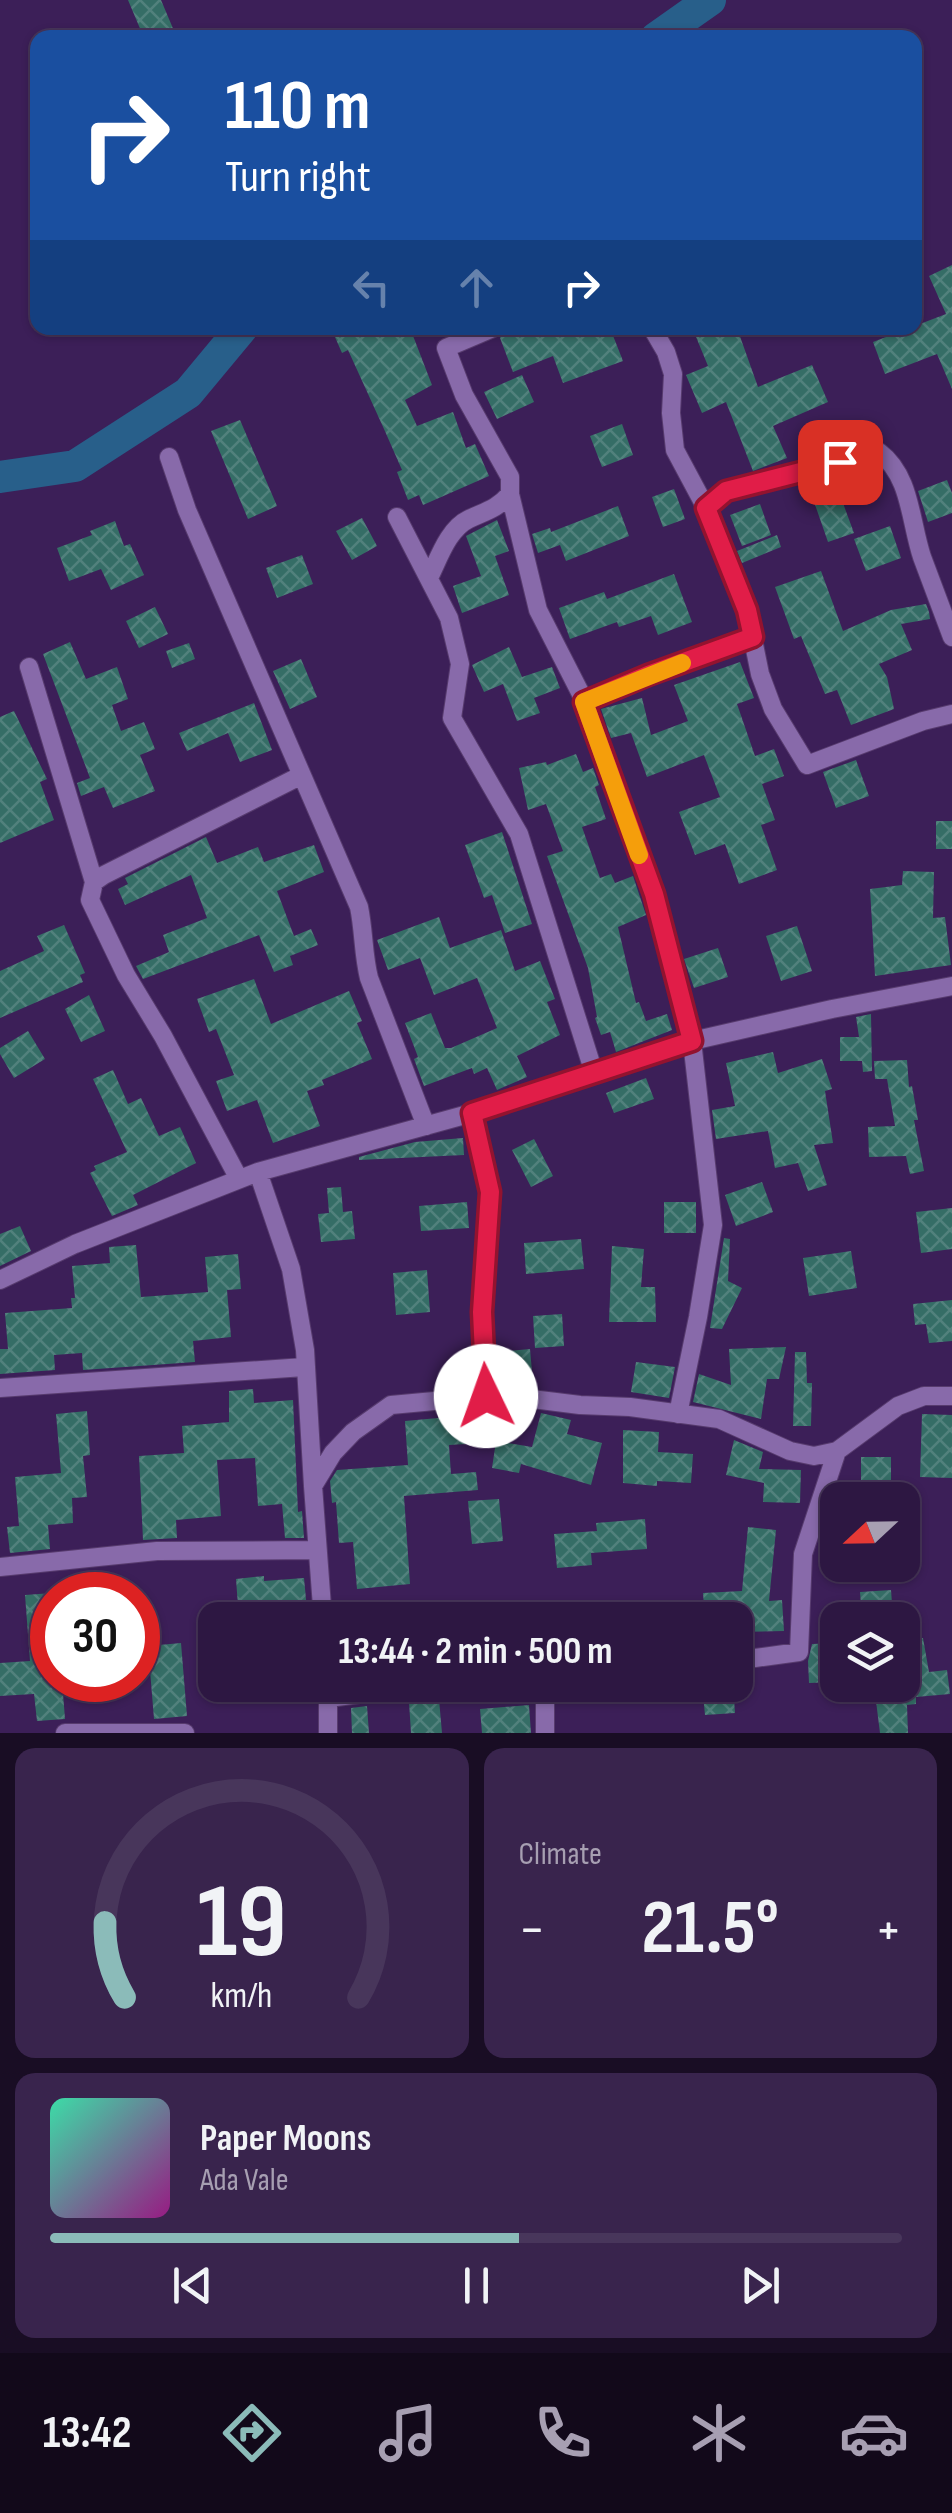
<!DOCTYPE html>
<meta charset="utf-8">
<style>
:root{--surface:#2d1742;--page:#39244d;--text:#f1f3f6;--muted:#a79fb2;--line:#48365b;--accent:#8bbbb9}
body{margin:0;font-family:"Sofia Sans Condensed",sans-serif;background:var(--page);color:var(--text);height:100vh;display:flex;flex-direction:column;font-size:38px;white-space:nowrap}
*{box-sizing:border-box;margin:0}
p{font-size:32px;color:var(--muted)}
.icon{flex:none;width:55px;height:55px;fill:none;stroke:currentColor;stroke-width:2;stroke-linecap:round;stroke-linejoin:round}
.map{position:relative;height:1733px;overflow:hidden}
.drawer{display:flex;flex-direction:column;gap:15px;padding:15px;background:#190d24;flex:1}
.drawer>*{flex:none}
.banner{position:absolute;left:30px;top:30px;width:892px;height:305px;border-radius:20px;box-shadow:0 2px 8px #0004,0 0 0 2px var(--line);background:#1a4fa0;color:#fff;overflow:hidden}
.needle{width:65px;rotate:248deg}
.controls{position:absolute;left:820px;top:1482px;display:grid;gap:20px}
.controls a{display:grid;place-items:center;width:100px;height:100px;border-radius:20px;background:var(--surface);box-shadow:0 2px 8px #0004,0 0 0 2px var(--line);font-size:50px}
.speed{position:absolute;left:30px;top:1572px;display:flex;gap:20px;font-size:50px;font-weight:700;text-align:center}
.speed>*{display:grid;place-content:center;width:130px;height:130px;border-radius:50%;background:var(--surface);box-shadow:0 2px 8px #0004,0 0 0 2px var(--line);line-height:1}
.speed .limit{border:15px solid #d22;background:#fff;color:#111}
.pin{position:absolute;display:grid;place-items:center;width:85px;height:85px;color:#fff;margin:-42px;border-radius:20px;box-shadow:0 5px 15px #0006}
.me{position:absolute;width:110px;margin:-55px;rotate:357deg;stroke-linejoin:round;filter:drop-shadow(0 0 8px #0008)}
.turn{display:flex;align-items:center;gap:35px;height:210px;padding:0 30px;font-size:45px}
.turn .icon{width:130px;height:130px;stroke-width:2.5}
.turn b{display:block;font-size:70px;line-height:85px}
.lanes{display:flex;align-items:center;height:95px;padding:0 30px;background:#0003;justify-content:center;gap:50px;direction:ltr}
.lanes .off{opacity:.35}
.big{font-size:75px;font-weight:700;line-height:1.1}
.drawer .widget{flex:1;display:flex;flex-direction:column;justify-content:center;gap:15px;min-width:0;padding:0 35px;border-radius:20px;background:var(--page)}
.drawer .dial{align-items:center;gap:0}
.dial svg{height:260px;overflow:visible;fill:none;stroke:var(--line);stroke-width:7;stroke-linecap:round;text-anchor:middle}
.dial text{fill:var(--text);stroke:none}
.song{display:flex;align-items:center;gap:30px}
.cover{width:120px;height:120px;border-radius:15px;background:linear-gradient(135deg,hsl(160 70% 55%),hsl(310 70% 35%))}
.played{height:10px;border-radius:5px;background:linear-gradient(90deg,var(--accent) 55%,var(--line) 55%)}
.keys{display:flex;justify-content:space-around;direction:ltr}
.heat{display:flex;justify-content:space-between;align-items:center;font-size:55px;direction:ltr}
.drawer .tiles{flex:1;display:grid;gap:15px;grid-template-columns:1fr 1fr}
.widget:last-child{grid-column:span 2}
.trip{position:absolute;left:198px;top:1602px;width:555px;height:100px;border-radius:20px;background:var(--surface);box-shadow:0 2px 8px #0004,0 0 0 2px var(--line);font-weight:700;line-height:100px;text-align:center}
.tab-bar{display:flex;height:160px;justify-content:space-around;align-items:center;background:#12091a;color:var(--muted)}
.tab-bar .icon{width:70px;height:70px}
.tab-bar .selected{color:var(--accent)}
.tab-bar b{font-size:45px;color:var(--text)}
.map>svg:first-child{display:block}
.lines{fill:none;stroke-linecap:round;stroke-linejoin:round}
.river{stroke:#285f8a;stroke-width:32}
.building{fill:url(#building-cross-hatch)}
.street-casing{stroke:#573b6e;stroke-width:20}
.street{stroke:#886aaa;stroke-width:18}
.route-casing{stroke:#92132f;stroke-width:25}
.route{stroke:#e11d48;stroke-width:18}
.slow{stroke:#f59e0b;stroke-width:18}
</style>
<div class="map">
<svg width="952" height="1733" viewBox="0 0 952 1733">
<defs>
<pattern id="building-cross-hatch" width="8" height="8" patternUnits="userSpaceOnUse" patternTransform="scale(2.5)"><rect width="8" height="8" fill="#356d66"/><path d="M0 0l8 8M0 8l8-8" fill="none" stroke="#52817d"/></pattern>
</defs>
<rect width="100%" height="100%" fill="#3c1f58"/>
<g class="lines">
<!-- river -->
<path class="river" d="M656,38L710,0
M0,477L75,466L188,393L242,328"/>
</g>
<!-- building -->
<path class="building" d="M128,0H161L177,38H144Z
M952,265V389L937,354L885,374L873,342L946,314L929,276Z
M331,328H410L432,385L405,400L417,426L453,412L466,448L475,444L489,476L423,505L419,495L408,500L397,472L402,470L384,429L348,350L342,353Z
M505,328H610L623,361L563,383L553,356L513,372L500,338Z
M704,328H737L758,387L812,365L828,402L773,426L787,458L753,471L726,402L702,413L686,375L708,366L694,332Z
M522,375L534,402L497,419L484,392Z
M240,420L277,506L248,519L211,431Z
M622,424L633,455L602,467L590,436Z
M947,480L952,493V513L928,522L918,491Z
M837,487L854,533L828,542L812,496Z
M674,489L685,519L663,527L652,497Z
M760,504L771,535L742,546L730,515Z
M618,506L629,536L566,561L560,545L538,553L532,534L550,528L551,532Z
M362,518L377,546L352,560L336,531Z
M497,520L509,551L495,556L509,595L462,613L453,586L481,576L466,536Z
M115,521L124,546L130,544L144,575L111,590L101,569L69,581L57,548L92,535L90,531Z
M890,526L901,558L866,571L854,539Z
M777,535L781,547L742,563L737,551Z
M302,555L313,584L277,598L266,568Z
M821,571L843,631L891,610L926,604L929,612L930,619L901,624L912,650L879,664L887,677L894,709L851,725L837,690L825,694L801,636L794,639L775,587Z
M674,574L692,622L658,635L651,616L619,627L617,622L570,639L559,608L604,592L607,599Z
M155,607L168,634L139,648L126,621Z
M70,642L86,679L117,667L128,699L112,705L121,731L144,722L155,749L140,755L155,791L113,808L104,787L81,796L77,783L90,778L43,654Z
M189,643L195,659L172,668L166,651Z
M509,647L522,677L552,667L560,688L534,698L540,713L517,721L503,684L484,692L472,665Z
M301,659L317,697L290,709L273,671Z
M740,662L754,698L737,704L755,756L774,749L784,776L762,784L775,820L761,825L777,870L739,884L725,844L695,855L679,812L720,797L704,755L647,777L631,733L611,738L601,709L642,698L651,735L688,721L674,685Z
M254,703L272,750L240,762L228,733L187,751L179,733Z
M14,711L47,779L40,782L54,820L0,843V717Z
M576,754L583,772L593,768L599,785L595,787L606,819L582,827L600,878L611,874L615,883L633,876L646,915L618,927L636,1003L639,1002L646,1021L667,1014L672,1030L616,1052L610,1032L601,1035L595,1018L597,1017L588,968L547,856L563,851L546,804L528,810L519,768L546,762L547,765Z
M856,760L869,796L836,808L823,772Z
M936,821H952V849H936Z
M502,832L532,924L505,933L492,895L484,898L465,845Z
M206,837L217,863L258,847L264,862L314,845L324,872L277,891L294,936L311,929L318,945L290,956L293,965L274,972L259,935L143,979L136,966L169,952L163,935L207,918L191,875L125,905L118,889L128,884L125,878Z
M903,871L934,872L933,918L945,917L951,965L875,976L870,889L902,885Z
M439,917L450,948L501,930L515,971L540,961L555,999L547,1002L560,1035L517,1056L527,1077L497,1090L487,1068L474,1074L472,1068L424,1086L414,1059L418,1057L405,1023L431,1013L445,1048H451L497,1028L477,978L434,995L420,958L388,970L377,940Z
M64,925L85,973L80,975L83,982L0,1018V971L44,951L37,936Z
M797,926L812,971L781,981L766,936Z
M718,948L728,977L694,988L684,959Z
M254,979L271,1024L349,991L362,1021L357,1023L372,1059L322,1080L324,1085L307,1091L320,1126L273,1143L257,1100L227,1111L216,1081L234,1075L216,1029L209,1032L197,999Z
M89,995L105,1031L81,1042L65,1009Z
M871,1014L872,1071L863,1072L862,1061H840V1037H859L856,1017Z
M28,1031L45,1059L14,1078L0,1054V1048Z
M773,1052L778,1073L822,1059L832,1089L825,1091L833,1143L814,1145L827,1185L808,1191L798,1163L775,1168L768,1131L716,1139L712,1110L735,1106L726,1063Z
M907,1060L909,1087L912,1086L918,1120H914L924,1171L910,1174L906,1156L869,1157L868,1127L895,1126L887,1079H875L874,1061Z
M113,1070L128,1104L141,1098L159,1136L180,1127L196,1163L133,1195L138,1205L112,1216L90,1173L96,1170L94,1166L127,1152L93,1079Z
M646,1078L654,1099L614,1113L606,1093Z
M463,1138L464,1155L359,1160V1157L415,1142Z
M534,1139L553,1176L531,1187L512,1150Z
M762,1182L773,1212L736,1226L725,1195Z
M341,1187L343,1212L352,1211L355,1239L321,1242L318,1214L329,1213L327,1188Z
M467,1202L469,1228L421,1231L419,1206Z
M664,1202H696V1233H664Z
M952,1208V1249L921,1253L916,1212Z
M20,1226L31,1251L0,1266V1234Z
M724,1238L730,1239L728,1281L742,1288L722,1329L710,1328Z
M581,1239L584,1269L526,1274L524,1243Z
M136,1245L141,1297L208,1292L205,1257L238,1254L241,1289L227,1290L231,1337L193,1341L195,1362L83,1370L82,1353L54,1355L55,1370L0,1374V1349H8L5,1313L72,1308L71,1298H75L72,1266L110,1263L109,1247Z
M612,1246L644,1249L641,1287H655L656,1322H609Z
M851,1251L857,1288L809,1296L803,1258Z
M427,1270L430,1312L396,1315L393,1273Z
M952,1300V1341L929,1343L926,1324L915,1325L913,1304Z
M562,1314L564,1346L535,1348L533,1316Z
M786,1347L779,1379H767L761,1419L693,1402L699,1374L731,1385L729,1349Z
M530,1349L533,1383H499L497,1352Z
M795,1352H806L807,1383H812L811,1426H793Z
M636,1362L675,1367L669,1398L631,1392Z
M253,1389L254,1403L293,1400L298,1512L302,1511L304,1538H285L282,1504L258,1506L255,1458L217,1460L221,1516L176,1520L177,1538L143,1540L139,1456L184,1453L182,1426L229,1422V1391Z
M481,1410L484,1443L449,1445L451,1474L476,1472L478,1490L404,1496L410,1584L357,1589L353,1542L339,1543L336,1502L332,1503L330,1481L337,1470L408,1465L405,1421L449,1417L448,1412Z
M87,1411L90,1455L83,1456L87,1497L72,1498L73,1523L48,1525L50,1549L10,1553L7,1527L19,1526L15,1477L61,1473L56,1414Z
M541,1413L571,1420L567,1434L602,1443L591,1485L521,1464L519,1473L492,1468L496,1441L532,1447Z
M922,1414L952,1415V1478L920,1477Z
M623,1430L659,1432L658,1452L693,1454L691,1483L657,1481V1486L623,1483Z
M734,1440L763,1452L759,1469L801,1470L800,1503L763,1502L764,1483L726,1475Z
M861,1457H891V1496L861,1497Z
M499,1499L503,1541L472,1544L468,1501Z
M645,1519L647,1549L591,1553L592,1565L557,1568L554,1534L597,1531L596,1523Z
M748,1527L776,1530L769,1601L782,1600L784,1631L735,1632V1620H705L703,1593L742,1591Z
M264,1576V1581L304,1578L308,1620H239L236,1579Z
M891,1590L893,1617L862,1619L860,1592Z
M52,1593V1680H62L65,1719L37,1721L34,1694L0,1696V1663L30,1661L25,1595Z
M461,1600L462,1620H427L426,1603Z
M923,1638L929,1672L947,1670L950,1694L916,1697V1704L907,1705L908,1733H880L874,1685H902V1642Z
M181,1643L187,1716L154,1719L148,1646Z
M838,1643V1682L809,1683L808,1661L812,1644Z
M702,1685H733L735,1713L705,1715Z
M439,1699L442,1733H411L409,1702Z
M529,1705L531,1733H482L480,1709Z
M367,1706L369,1733H352L351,1708Z"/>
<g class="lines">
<!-- street casing -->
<g class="street-casing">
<path id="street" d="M652,328L666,352L673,374L671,413L675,450L706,508L747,610L760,674L773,709L807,765L923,721L952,714
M169,457L187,510L359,907C364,931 363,954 369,978L426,1126
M510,494L538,610L585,702L653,894L692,1041L713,1225L698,1317L678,1414
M706,508L726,491L879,452C911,476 910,521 922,557C932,584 942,611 952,637
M397,517L449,618L460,664L452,718L519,834L594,1073
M429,578C439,558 448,529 469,519C486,511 497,509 510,494V477L464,395L446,348L493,328
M29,667L94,882
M585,702L648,675L753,637
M472,1113L490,1192L482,1312L486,1396
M258,1172L291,1269L305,1350L313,1486
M239,1179L163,1036L126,975L90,900L94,882L104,875L300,776
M0,1280L75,1244L258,1172L472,1113L692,1041L832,1009L952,986
M0,1388L304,1367
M0,1567L157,1551L317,1550
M323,1620L313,1486L333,1453L353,1432L391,1405L500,1395L580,1405L630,1407L719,1419L790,1451L814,1456L837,1451L898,1406L924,1396H952
M735,1656L755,1658L799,1652L803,1554L837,1451
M328,1685V1733
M329,1698L427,1685
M65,1733H185
M545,1733V1685"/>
</g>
<!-- street -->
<use href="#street" class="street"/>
</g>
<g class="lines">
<!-- route casing -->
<g class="route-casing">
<path id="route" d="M486,1396L482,1312L490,1192L472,1113L692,1041L654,894L584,702L648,675L753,637L747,610L706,508L726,491L840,462"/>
</g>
<!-- route -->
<use href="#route" class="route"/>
<!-- slow -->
<path class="slow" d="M639,855L584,702L682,663"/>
</g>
</svg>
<div class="controls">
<a><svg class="needle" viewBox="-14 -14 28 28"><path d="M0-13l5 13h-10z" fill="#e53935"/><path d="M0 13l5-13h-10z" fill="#a79fb2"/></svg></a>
<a><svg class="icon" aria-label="layers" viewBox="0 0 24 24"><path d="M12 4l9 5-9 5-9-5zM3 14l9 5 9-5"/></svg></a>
</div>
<div class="speed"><div class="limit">30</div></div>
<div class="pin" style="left:840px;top:462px;background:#d93025"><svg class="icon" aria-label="arrive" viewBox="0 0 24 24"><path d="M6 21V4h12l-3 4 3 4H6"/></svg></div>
<svg class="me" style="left:486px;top:1396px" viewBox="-20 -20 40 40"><circle r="19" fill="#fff"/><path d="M0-13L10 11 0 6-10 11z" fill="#e11d48"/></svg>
<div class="trip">13:44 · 2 min · 500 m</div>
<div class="banner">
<div class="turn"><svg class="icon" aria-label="right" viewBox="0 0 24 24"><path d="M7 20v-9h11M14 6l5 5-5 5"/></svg><div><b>110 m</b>Turn right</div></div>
<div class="lanes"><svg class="icon off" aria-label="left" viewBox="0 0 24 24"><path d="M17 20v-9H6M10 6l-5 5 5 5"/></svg><svg class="icon off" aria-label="ahead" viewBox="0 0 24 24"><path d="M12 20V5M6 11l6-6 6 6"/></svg><svg class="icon" aria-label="right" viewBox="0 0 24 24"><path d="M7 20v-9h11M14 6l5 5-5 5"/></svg></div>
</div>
</div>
<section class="drawer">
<div class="tiles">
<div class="widget dial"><svg viewBox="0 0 100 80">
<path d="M14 69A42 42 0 1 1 86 69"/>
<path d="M14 69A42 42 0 0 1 8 46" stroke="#8bbbb9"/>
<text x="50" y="56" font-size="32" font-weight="700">19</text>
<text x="50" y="72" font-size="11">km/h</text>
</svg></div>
<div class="widget"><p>Climate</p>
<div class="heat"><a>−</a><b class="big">21.5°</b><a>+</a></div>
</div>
<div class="widget">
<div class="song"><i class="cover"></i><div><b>Paper Moons</b><p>Ada Vale</p></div></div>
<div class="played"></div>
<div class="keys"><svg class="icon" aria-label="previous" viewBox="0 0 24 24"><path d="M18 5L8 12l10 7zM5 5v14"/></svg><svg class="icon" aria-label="pause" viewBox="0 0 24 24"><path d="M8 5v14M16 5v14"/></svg><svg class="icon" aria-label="next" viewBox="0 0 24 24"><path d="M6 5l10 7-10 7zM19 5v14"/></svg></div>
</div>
</div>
</section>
<nav class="tab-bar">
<b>13:42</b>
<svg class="icon selected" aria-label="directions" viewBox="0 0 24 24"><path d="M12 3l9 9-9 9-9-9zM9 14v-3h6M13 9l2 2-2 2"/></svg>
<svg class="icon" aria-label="music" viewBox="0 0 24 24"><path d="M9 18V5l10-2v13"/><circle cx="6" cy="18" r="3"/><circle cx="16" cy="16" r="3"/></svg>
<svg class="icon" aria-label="phone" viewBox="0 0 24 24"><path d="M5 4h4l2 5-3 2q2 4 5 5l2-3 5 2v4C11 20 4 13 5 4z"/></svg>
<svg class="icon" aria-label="climate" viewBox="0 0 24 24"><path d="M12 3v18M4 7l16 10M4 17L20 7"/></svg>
<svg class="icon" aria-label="car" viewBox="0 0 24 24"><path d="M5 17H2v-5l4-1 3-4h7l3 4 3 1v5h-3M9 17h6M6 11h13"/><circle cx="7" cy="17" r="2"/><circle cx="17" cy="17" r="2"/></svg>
</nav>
